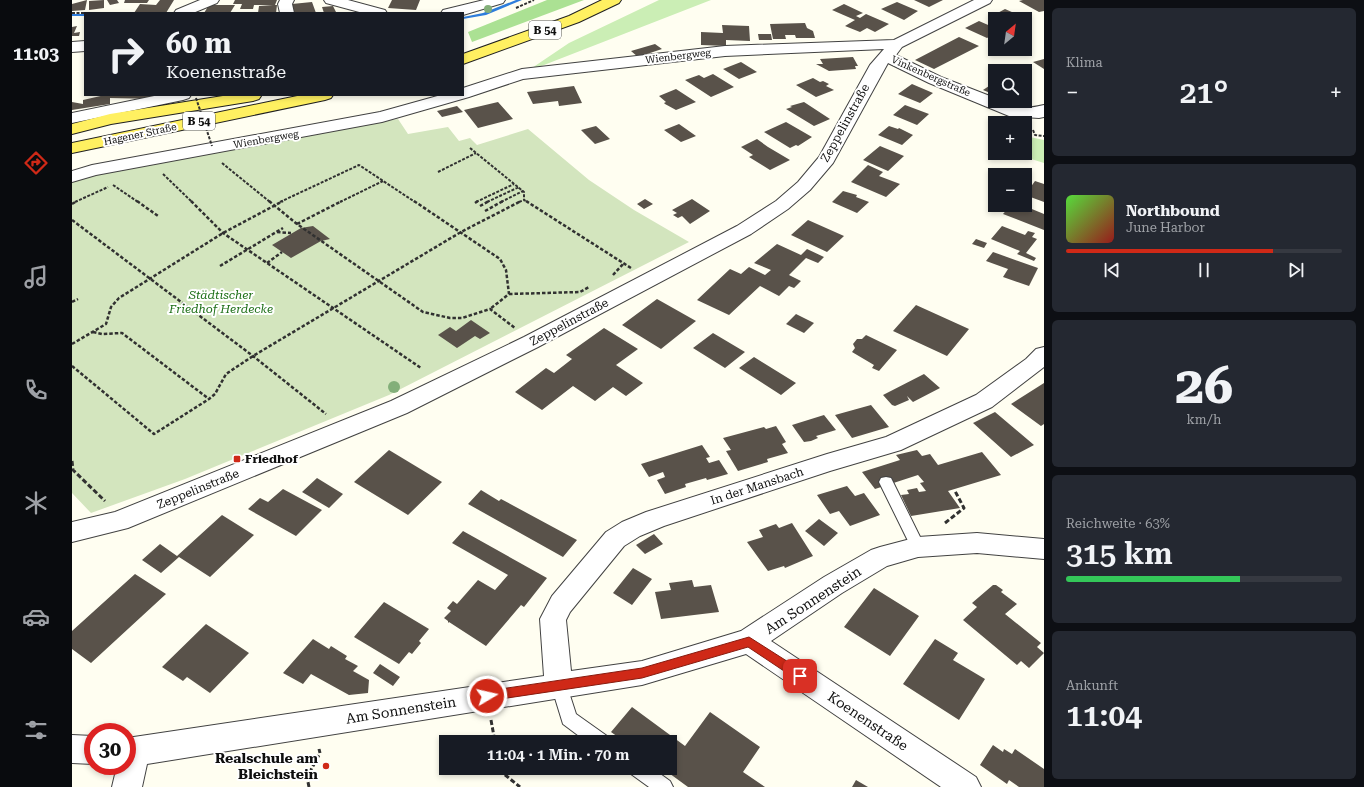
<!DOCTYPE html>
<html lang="de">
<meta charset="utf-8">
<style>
:root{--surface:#171b24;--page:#242831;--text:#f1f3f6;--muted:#9ea1a6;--line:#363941;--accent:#cf2917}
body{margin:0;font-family:"Roboto Serif",serif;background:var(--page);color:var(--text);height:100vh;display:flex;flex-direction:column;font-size:15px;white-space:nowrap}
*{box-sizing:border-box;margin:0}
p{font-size:13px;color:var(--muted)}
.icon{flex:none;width:22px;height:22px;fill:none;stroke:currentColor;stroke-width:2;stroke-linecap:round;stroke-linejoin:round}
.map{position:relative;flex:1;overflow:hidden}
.drawer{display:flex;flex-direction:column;gap:8px;padding:8px;background:#0d0f14;width:320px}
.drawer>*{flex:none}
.banner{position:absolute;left:12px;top:12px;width:380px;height:84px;border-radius:0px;box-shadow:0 2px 6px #0003;background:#171b24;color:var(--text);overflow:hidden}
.needle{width:26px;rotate:29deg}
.fabs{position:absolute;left:916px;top:12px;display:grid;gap:8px}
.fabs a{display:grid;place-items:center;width:44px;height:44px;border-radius:0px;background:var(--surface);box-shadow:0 2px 6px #0003;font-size:20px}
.speed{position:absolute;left:12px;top:723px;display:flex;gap:8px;font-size:20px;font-weight:700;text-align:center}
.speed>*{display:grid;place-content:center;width:52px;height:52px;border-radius:50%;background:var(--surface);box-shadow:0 2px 6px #0003;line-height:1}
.speed .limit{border:6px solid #d22;background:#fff;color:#111}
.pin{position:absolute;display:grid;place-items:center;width:34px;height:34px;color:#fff;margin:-17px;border-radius:8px;box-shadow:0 2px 6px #0006}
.me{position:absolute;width:44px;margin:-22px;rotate:81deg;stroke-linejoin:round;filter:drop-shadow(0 0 3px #0008)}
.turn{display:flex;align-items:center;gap:14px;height:84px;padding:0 16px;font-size:18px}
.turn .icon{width:52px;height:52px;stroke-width:2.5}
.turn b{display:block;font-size:28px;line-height:34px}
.big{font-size:30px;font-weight:600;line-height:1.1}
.drawer .tile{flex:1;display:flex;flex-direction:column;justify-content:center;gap:6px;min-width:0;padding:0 14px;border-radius:6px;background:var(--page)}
.drawer .dial{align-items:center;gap:0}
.dial b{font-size:52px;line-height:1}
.song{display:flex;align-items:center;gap:12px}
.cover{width:48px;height:48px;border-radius:6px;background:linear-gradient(135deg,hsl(110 70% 55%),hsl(0 70% 35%))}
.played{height:4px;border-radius:2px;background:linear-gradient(90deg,var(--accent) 75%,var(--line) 75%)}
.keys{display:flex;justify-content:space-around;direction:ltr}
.heat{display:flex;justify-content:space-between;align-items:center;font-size:22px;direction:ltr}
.charge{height:6px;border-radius:3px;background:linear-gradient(90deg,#34c759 63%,var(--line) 0)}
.trip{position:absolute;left:367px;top:735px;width:238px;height:40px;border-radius:0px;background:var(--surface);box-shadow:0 2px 6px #0003;font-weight:600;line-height:40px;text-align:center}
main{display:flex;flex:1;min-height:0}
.tabs{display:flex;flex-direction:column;width:72px;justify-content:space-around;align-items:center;background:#090b0e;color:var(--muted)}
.tabs .icon{width:28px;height:28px}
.tabs .current{color:var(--accent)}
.tabs b{font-size:18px;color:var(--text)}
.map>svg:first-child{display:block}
.green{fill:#cbeeb5}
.forest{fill:#abe193}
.cemetery{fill:#d3e5be}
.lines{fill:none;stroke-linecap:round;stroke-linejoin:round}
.stream{fill:#2e7ddc;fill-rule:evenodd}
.building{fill:#59524a}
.service-casing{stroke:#424242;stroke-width:2}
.minor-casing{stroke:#424242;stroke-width:2}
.primary-casing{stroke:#202020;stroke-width:2}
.path-far2{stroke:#313131;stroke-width:2;stroke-dasharray:3 1.5;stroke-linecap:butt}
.path-far1{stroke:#313131;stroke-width:2.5;stroke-dasharray:3.5 2;stroke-linecap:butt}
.path{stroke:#313131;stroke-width:3;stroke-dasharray:5 2.5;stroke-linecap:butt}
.service{fill:#fff;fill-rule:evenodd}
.minor{fill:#fff;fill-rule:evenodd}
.primary{fill:#fff061;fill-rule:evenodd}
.path-bridge{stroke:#313131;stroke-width:2;stroke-dasharray:3 1.5;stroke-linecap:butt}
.tree{fill:#83af79}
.route{fill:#cf2917;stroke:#871b0f}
.poi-dot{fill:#cf2917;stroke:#fff;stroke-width:1.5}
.labels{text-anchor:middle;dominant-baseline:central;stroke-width:4;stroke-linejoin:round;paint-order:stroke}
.far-street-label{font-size:10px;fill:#0f0f0f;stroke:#fff}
.shield{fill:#fff;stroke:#575757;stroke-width:1}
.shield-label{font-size:11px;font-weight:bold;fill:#0f0f0f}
.street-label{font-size:12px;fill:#0f0f0f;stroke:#fff}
.park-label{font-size:12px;font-style:italic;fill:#1d6f17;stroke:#fff}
.poi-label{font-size:12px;font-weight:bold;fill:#0f0f0f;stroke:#fff;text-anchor:start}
.near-street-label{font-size:14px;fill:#0f0f0f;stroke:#fff}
.near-poi-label{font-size:14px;font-weight:bold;fill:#0f0f0f;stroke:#fff;text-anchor:end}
</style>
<main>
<nav class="tabs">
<b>11:03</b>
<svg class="icon current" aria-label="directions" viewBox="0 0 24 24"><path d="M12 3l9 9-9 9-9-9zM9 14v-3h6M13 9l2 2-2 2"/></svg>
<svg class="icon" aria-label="music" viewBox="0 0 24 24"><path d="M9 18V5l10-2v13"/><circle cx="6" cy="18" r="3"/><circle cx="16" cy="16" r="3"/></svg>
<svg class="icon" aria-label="phone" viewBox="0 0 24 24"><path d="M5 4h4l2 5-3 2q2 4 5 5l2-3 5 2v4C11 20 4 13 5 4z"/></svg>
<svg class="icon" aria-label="climate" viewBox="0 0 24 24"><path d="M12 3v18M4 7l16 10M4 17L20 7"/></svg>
<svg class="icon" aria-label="car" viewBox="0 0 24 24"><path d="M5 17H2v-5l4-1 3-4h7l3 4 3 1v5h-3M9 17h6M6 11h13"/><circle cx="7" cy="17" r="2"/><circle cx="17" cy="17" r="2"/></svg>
<svg class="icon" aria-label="filters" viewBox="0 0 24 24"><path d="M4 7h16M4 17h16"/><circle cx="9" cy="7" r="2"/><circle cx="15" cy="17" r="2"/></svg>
</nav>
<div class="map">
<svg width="972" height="787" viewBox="0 0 972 787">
<rect width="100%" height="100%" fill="#fffef1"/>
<!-- green -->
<path class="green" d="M587,0H639L454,72L497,43Z
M953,136L972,140V163L940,153H953Z"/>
<!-- forest -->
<path class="forest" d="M475,0H512L400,42L396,32Z"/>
<!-- cemetery -->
<path class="cemetery" d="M326,119L336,134L376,127L387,141L398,138L405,145L456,129L517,180L562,210L617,242L317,395L113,479L19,513L0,493V180L13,174L287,125Z"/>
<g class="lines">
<!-- stream -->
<path class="stream" d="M444,0H450L414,15L391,19V17L411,13Z
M0,14H13V16H0Z"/>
</g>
<!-- building -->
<path class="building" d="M15,0L13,10L0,11V4Z
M32,0V8L17,10V1Z
M35,0H45L47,3L38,5Z
M53,0H77L75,3H52Z
M88,0H102L94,13H62L68,4L84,5Z
M163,0H205L203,5H182L181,9H168L170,4H161Z
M320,0H348L344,10L316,8Z
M842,0H871L857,7Z
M951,0H972V11L967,12L947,1Z
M240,2L244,13H222L220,4Z
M825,2L846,11L832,20L809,9Z
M772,4L791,13L784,16L788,18L794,14L817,24L803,32L795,28L788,32L773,26L783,20L760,10Z
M137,5H163L158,13H132Z
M201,5H205L204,13H186L187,6Z
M261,6L264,12L252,13L250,7Z
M933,9L953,18L960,21L953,25V19H927L920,16Z
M907,21L923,28V34L915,38L893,28Z
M733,23L735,28L741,31L743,38H724L723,35H713L714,39H701L698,24Z
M650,25L677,26L678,41L654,40V46L629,45V32L651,33Z
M5,26L2,33L8,32L7,36H0V27Z
M686,34H699L700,40H687Z
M887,37L907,46L862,69L843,60Z
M583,44L590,49L566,57L559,51Z
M781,57L786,66H783L784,69L757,71L744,64H751L748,59Z
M972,59V69L961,62Z
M669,62L685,72L667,79L651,69Z
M641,74L662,87L639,97L613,80L627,75L632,78Z
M741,78L748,82L751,81L757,84L754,86L762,90L744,97L724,85Z
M923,82V95L911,90Z
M840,84L861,93L848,103L826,94Z
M502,86L510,103L487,106L486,101L461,104L455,92Z
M604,89L624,102L604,110L593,104L592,103L594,102L587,96Z
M33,95H86L84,99L38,98V104L0,110V102L11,104V100Z
M426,102L441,119L406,128L392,110Z
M732,102L758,119L742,126L714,109L720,107L718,106Z
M833,105L857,114L845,125L821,115Z
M385,106L391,112L370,117L365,111Z
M714,122L740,137L726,146L724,145L718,148L692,132Z
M607,124L624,136L609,142L592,130Z
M524,126L538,139L523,144L509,130Z
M817,126L826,129L827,128L841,135L830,145L806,135Z
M685,139L696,147L718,160L698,170L677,157L681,155L669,147Z
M808,146L832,156L816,171L791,160Z
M796,165L811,172L807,176L828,184L814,197L779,182Z
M963,181L972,184V202L953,195Z
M771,191L785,195L784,197L797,202L785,213L760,202Z
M573,199L581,204L572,209L565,204Z
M620,199L638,211L618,224L610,216L606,218L601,215L605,213L600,210Z
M939,205H950L972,214V230L931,214Z
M736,220L772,236L755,252L719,235Z
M241,226L258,239L249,241L219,258L200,245L229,228Z
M930,226L953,235L956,231L963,233L960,237L965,239L954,253L964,258L962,261L945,254L948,251L919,239Z
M904,239L915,243L912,248L900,244Z
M705,244L729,255L735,249L752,257L746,263L734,258L717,275L729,281L722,288L717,286L707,296L688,286L657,315L625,300L658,269L669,274L677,267L693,275L699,270L682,263Z
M921,252L966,268L957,286L931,277L936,269L914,261Z
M585,299L624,321L589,349L550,325Z
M844,305L897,329L875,356L821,331Z
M724,314L742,323L732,333L714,324Z
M399,320L418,333L408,339L403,336L385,348L366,335L378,327L384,331Z
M532,328L566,349L544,365L571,383L554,396L541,387L523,401L501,386L470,410L443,392L474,368L482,373L500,359L494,355Z
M641,333L673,352L653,368L621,348Z
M794,335L825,350L807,371L800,368L802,365L780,352L783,348L781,344L785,339H790Z
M682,357L724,383L709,395L667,368Z
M852,374L868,388L841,402L835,396L837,400L823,406L820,405L811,395Z
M972,383V424L969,426L939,404Z
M799,405L817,427L780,438L763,415Z
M923,412L962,445L939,457L901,423Z
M752,415L764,430L744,436L746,438L739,441L732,442L720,425Z
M704,426L714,442L710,444L716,453L695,459L696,462L666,471L654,451L659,450L651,438L692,427L694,429Z
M630,445L638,457L634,458L637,463L647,460L656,474L635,480L634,478L613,484L614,487L593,494L585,480L593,477L591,472L577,477L569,464Z
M317,450L370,482L336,515L282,482Z
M845,450L850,456L858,454L866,465L910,452L929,475L876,491L888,508L839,516L829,495L837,494L835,490L845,488L847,492L854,491L848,483L852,482L846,475L803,489L790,472L828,460L824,455Z
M245,478L271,494L257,508L230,492Z
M775,486L783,496L792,493L808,515L778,526L767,511L758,514L745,495Z
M211,489L250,510L224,536L176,509L188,498L196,502Z
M409,490L427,501L429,499L505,540L491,557L396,504Z
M150,515L182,535L138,577L107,557L89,573L70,560L88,544L105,556Z
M747,519L766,533L752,546L733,531Z
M720,523L741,556L713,568L712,566L696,571L675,542L691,537L687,530L704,524L707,528Z
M391,531L475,578L452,607L449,605L414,646L377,622L376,623V621L372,618L379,611L375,608L381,601L385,604L406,580L423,590L436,575L380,543Z
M582,534L591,544L573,554L564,545Z
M561,568L580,579L560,605L541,593Z
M63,574L94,594L19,663L0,649V631Z
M620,580L622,587L639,585L647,612L589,619L583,592L599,590L597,583Z
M921,585H924L931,590L929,592L945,604L933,614L969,643L965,647L972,653L957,668L949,661L945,665L891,620L905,607L900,603Z
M802,588L847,616L818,656L772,627Z
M312,602L357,629L347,641L349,643L340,654L337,652L327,664L282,637Z
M134,624L177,653L138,693L115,677L111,681L90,667Z
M241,639L257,649L259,646L275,656L273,659L286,666L281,671L297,680L296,693L277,695L239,674L231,684L211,673Z
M863,639L886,653L881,660L913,679L887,720L831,684Z
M308,664L328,677L321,686L301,673Z
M560,707L613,746L638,712L688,747L671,772L693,787H616L590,768H598V742H553L539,732Z
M921,745L931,752L932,749L940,754L943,749L972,769V787H947L937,780L935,784L908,765Z
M784,780L796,787H780Z"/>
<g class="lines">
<!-- service casing -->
<g class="service-casing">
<path id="service" d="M814,477L819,478L821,482L853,547L851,551L846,553L841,551L839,547L807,482L809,478Z
M487,678L493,680L504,714L535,736L538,742H515L491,724L479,685L481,680Z
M556,768H580L598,781L601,787H577L559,774Z"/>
</g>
<!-- minor casing -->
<g class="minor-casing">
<path id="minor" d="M128,0H147L145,3L121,13H102L104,10Z
M208,0H222L220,4L222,13H208L206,4Z
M252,0H276L313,10L315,13H291L254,3Z
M412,0H433L431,3L391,15V13H369L371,10Z
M902,0H920L918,3L830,47L824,55L869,77L923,98V101C932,101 937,105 946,107C955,109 963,107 972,105V117L967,118L937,116L857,83L816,63L761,163L738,190L716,209L679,234L466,347L335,413L56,528L0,542V522L43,512L319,401L452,337L665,226L704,201L726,182L747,157L798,65L812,49L653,56L451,79L397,97L310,122L24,175L0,182V171L20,165L308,112L369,95H391V88L450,69L653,46L822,40Z
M13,41V51L0,52V42Z
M87,95H119L117,98L111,100L0,123V113Z
M972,347V367L920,407L829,450L758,471L592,526L568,536L552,546L498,612L494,620L499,671L570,661L669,631L752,577L799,550L808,547L846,537L905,533L972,539V559L905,553L846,557L815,566L770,593L699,641L904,777L909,787H869L674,654L570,685L75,764L70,787H40L45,766H55V738L472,676L468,619L480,596L534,532L550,522L574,512L755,454L814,437L904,395L954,359L964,349Z
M0,735L21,736V764L0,763Z"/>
</g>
<!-- primary casing -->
<g class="primary-casing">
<path id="primary" d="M530,0H549L547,3L507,22L391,64V54L497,16Z
M157,95L189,96L187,99L181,101L39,124L0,134V124L38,114Z
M230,95H261L259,98L253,100L0,153V143Z"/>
</g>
<!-- path-far2 -->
<path class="path-far2" d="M444,8L462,0
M0,13H35
M961,130L963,135L972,136
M398,148L452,192V200L456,202
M150,163L198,202
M366,172L404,153
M91,174L120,202
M41,185L66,202
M3,202L36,187
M208,202L287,165L343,202
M268,202L311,181
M404,202L442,184
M415,202L447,187
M429,202L451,191
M447,202L452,200"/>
<!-- path-far1 -->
<path class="path-far1" d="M65,201L86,216
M119,201L151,233L349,368
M197,201L225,224L351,312L378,318H390L418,309L443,328
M342,201L428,259L434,270L437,294L418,309
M454,201L559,268
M403,203L406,201
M0,204L5,201
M408,206L417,201
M413,211L431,201
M0,220L181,356L254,414
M225,224L270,201
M205,232L219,233
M195,263L210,252
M148,266L211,228
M541,275L552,263
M437,294L508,292L517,287
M0,302L6,299
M21,332L30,334L50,333L137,399
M0,344L34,324L39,307L47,298L151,233L211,201
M0,366L82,434L137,399L143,394L154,374L181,356L389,232L449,201"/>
<!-- path -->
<path class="path" d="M0,461L1,470L33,501
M873,523L892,508L883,491
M419,720L423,742
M430,768L432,774L448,787
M237,787L235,777L248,753L247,749"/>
<!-- service -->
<use href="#service" class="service"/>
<!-- minor -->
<use href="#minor" class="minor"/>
<!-- primary -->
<use href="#primary" class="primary"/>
<!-- path-bridge -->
<path class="path-bridge" d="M124,98L140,146"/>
</g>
<!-- trees -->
<g class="tree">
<circle cx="416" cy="9" r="4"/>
<circle cx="322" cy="387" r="6"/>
</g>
<!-- route -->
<path class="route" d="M677,637L732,672L734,676L732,679L728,681L724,679L676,647L570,678L415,701L411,700L409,696L411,692L415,691L570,668Z"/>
<!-- markers -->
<g class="poi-dot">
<rect x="161" y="455" width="8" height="8" rx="2"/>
<circle cx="254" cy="766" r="4"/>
</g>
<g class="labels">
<!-- far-street labels -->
<g class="far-street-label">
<text transform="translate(606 56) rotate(-7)">Wienbergweg</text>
<text transform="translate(859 76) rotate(24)">Vinkenbergstraße</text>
<text transform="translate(68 134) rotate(-12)">Hagener Straße</text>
<text transform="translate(194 139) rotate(-10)">Wienbergweg</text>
</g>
<!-- shield labels -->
<g class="shield">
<rect x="457" y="21" width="32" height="18" rx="3"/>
<rect x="111" y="112" width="32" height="18" rx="3"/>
</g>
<g class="shield-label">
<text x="473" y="30">B 54</text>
<text x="127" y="121">B 54</text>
</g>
<!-- street labels -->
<g class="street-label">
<text transform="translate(773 123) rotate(-61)">Zeppelinstraße</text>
<text transform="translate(497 322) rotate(-28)">Zeppelinstraße</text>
<text transform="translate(685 486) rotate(-18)">In der Mansbach</text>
<text transform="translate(126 489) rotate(-22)">Zeppelinstraße</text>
</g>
<!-- park labels -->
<g class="park-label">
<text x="149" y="295">Städtischer<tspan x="149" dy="14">Friedhof Herdecke</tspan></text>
</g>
<!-- poi labels -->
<g class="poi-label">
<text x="173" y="459">Friedhof</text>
</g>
<!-- near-street labels -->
<g class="near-street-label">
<text transform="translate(741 600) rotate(-33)">Am Sonnenstein</text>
<text transform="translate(329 710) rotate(-9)">Am Sonnenstein</text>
<text transform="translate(796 721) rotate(34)">Koenenstraße</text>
</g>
<!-- near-poi labels -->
<g class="near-poi-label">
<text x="246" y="758">Realschule am<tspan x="246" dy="16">Bleichstein</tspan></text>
</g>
</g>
</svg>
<div class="fabs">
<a><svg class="needle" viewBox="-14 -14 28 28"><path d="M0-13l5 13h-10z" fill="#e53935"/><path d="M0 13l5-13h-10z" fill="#9ea1a6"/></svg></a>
<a><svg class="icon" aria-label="search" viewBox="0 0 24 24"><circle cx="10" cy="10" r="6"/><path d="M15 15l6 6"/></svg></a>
<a>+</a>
<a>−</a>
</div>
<div class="speed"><div class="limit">30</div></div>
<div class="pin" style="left:728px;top:676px;background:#d93025"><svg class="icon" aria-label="arrive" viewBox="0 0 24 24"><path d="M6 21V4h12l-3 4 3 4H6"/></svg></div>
<svg class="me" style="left:415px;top:696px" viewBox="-20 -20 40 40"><circle r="17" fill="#cf2917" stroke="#fff" stroke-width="3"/><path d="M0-11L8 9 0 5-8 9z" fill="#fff"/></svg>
<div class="trip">11:04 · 1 Min. · 70 m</div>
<div class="banner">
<div class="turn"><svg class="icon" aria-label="right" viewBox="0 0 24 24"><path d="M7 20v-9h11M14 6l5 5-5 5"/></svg><div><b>60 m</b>Koenenstraße</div></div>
</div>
</div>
<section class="drawer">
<div class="tile"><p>Klima</p>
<div class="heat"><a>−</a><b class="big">21°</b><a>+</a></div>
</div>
<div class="tile">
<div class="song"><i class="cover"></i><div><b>Northbound</b><p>June Harbor</p></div></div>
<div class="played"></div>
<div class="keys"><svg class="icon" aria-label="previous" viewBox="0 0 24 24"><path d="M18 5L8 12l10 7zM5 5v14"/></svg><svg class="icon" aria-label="pause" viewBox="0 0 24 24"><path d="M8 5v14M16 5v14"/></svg><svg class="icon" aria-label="next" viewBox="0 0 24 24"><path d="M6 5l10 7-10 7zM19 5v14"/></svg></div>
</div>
<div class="tile dial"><b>26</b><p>km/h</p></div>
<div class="tile"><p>Reichweite · 63%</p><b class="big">315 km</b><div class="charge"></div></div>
<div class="tile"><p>Ankunft</p><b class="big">11:04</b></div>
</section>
</main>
